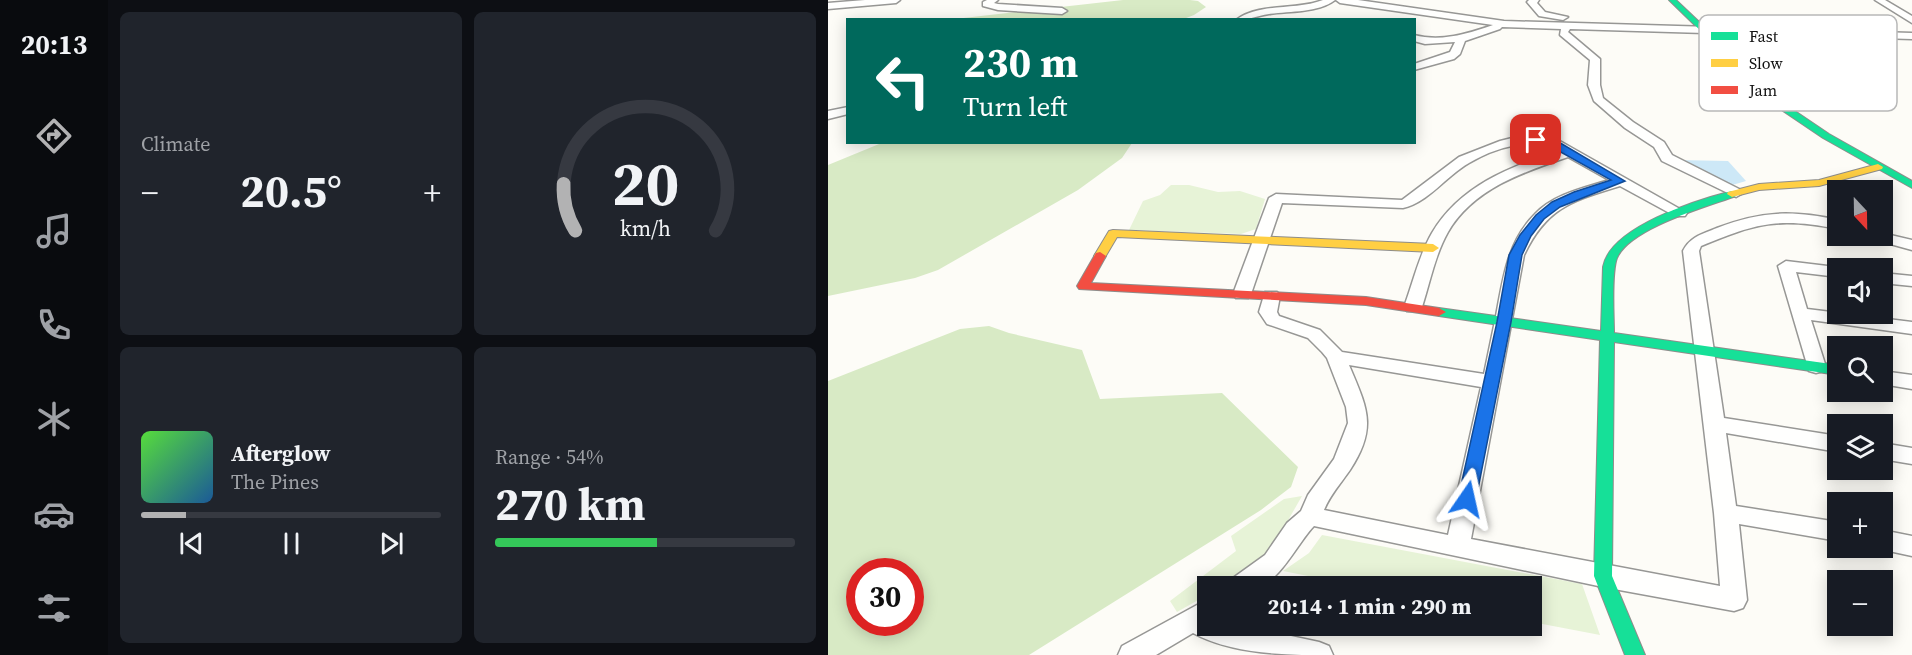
<!DOCTYPE html>
<meta charset="utf-8">
<style>
:root{--surface:#171b24;--page:#20242c;--text:#f1f3f6;--muted:#9ea1a6;--line:#363941;--accent:#b2b2b3}
body{margin:0;font-family:"Source Serif 4",serif;background:var(--page);color:var(--text);height:100vh;display:flex;flex-direction:column;font-size:22px;white-space:nowrap}
*{box-sizing:border-box;margin:0}
p{font-size:20px;color:var(--muted)}
.icon{flex:none;width:33px;height:33px;fill:none;stroke:currentColor;stroke-width:2;stroke-linecap:round;stroke-linejoin:round}
.map{position:relative;flex:1;overflow:hidden}
.side{display:flex;flex-direction:column;gap:12px;padding:12px;background:#0d0f14;width:720px}
.side>*{flex:none}
.banner{position:absolute;left:18px;top:18px;width:570px;height:126px;border-radius:0px;box-shadow:0 3px 15px #0003;background:#00695c;color:#fff;overflow:hidden}
.needle{width:39px;rotate:158deg}
.buttons{position:absolute;left:999px;top:180px;display:grid;gap:12px}
.buttons a{display:grid;place-items:center;width:66px;height:66px;border-radius:0px;background:var(--surface);box-shadow:0 3px 15px #0003;font-size:30px}
.speed{position:absolute;left:18px;top:558px;display:flex;gap:12px;font-size:30px;font-weight:700;text-align:center}
.speed>*{display:grid;place-content:center;width:78px;height:78px;border-radius:50%;background:var(--surface);box-shadow:0 3px 15px #0003;line-height:1}
.speed .limit{border:9px solid #d22;background:#fff;color:#111}
.pin{position:absolute;display:grid;place-items:center;width:51px;height:51px;color:#fff;margin:-26px;border-radius:12px;box-shadow:0 3px 9px #0006}
.me{position:absolute;width:66px;margin:-33px;rotate:11deg;stroke-linejoin:round;filter:drop-shadow(0 0 4px #0008)}
.turn{display:flex;align-items:center;gap:21px;height:126px;padding:0 18px;font-size:27px}
.turn .icon{width:78px;height:78px;stroke-width:2.5}
.turn b{display:block;font-size:42px;line-height:51px}
.big{font-size:45px;font-weight:700;line-height:1.1}
.side .tile{flex:1;display:flex;flex-direction:column;justify-content:center;gap:9px;min-width:0;padding:0 21px;border-radius:9px;background:var(--page)}
.side .dial{align-items:center;gap:0}
.dial svg{height:156px;overflow:visible;fill:none;stroke:var(--line);stroke-width:7;stroke-linecap:round;text-anchor:middle}
.dial text{fill:var(--text);stroke:none}
.song{display:flex;align-items:center;gap:18px}
.cover{width:72px;height:72px;border-radius:9px;background:linear-gradient(135deg,hsl(110 70% 55%),hsl(210 70% 35%))}
.played{height:6px;border-radius:3px;background:linear-gradient(90deg,var(--accent) 15%,var(--line) 15%)}
.keys{display:flex;justify-content:space-around;direction:ltr}
.heat{display:flex;justify-content:space-between;align-items:center;font-size:33px;direction:ltr}
.charge{height:9px;border-radius:4px;background:linear-gradient(90deg,#34c759 54%,var(--line) 0)}
.side .tiles{flex:1;display:grid;gap:12px;grid-template-columns:repeat(2,1fr)}
.trip{position:absolute;left:369px;top:576px;width:345px;height:60px;border-radius:0px;background:var(--surface);box-shadow:0 3px 15px #0003;font-weight:700;line-height:60px;text-align:center}
main{display:flex;flex:1;min-height:0}
.tab-bar{display:flex;flex-direction:column;width:108px;justify-content:space-around;align-items:center;background:#090b0e;color:var(--muted)}
.tab-bar .icon{width:42px;height:42px}
.tab-bar .selected{color:var(--accent)}
.tab-bar b{font-size:27px;color:var(--text)}
.map>svg:first-child{display:block}
.green{fill:#e7f3d7}
.forest{fill:#d8eac5;fill-rule:evenodd}
.water{fill:#cde8f7}
.lines{fill:none;stroke-linecap:round;stroke-linejoin:round}
.street-casing{stroke:#979795;stroke-width:3}
.fast-casing{stroke:#8e8d8b;stroke-width:2}
.slow-casing{stroke:#8e8d8b;stroke-width:2}
.jam-casing{stroke:#8e8d8b;stroke-width:2}
.street{fill:#fffffe;fill-rule:evenodd}
.fast{fill:#16e098;fill-rule:evenodd}
.slow{fill:#ffcf43;fill-rule:evenodd}
.jam{fill:#f24e42;fill-rule:evenodd}
.route{fill:#1a73e8;stroke:#114b97;stroke-width:1.5}
.key{fill:#fff;stroke:#b8b8b8;stroke-width:1.5}
.key-label{font-size:16px;fill:#111}
</style>
<main>
<nav class="tab-bar">
<b>20:13</b>
<svg class="icon selected" aria-label="directions" viewBox="0 0 24 24"><path d="M12 3l9 9-9 9-9-9zM9 14v-3h6M13 9l2 2-2 2"/></svg>
<svg class="icon" aria-label="music" viewBox="0 0 24 24"><path d="M9 18V5l10-2v13"/><circle cx="6" cy="18" r="3"/><circle cx="16" cy="16" r="3"/></svg>
<svg class="icon" aria-label="phone" viewBox="0 0 24 24"><path d="M5 4h4l2 5-3 2q2 4 5 5l2-3 5 2v4C11 20 4 13 5 4z"/></svg>
<svg class="icon" aria-label="climate" viewBox="0 0 24 24"><path d="M12 3v18M4 7l16 10M4 17L20 7"/></svg>
<svg class="icon" aria-label="car" viewBox="0 0 24 24"><path d="M5 17H2v-5l4-1 3-4h7l3 4 3 1v5h-3M9 17h6M6 11h13"/><circle cx="7" cy="17" r="2"/><circle cx="17" cy="17" r="2"/></svg>
<svg class="icon" aria-label="filters" viewBox="0 0 24 24"><path d="M4 7h16M4 17h16"/><circle cx="9" cy="7" r="2"/><circle cx="15" cy="17" r="2"/></svg>
</nav>
<section class="side">
<div class="tiles">
<div class="tile"><p>Climate</p>
<div class="heat"><a>−</a><b class="big">20.5°</b><a>+</a></div>
</div>
<div class="tile dial"><svg viewBox="0 0 100 80">
<path d="M14 69A42 42 0 1 1 86 69"/>
<path d="M14 69A42 42 0 0 1 8 45" stroke="#b2b2b3"/>
<text x="50" y="56" font-size="32" font-weight="700">20</text>
<text x="50" y="72" font-size="11">km/h</text>
</svg></div>
<div class="tile">
<div class="song"><i class="cover"></i><div><b>Afterglow</b><p>The Pines</p></div></div>
<div class="played"></div>
<div class="keys"><svg class="icon" aria-label="previous" viewBox="0 0 24 24"><path d="M18 5L8 12l10 7zM5 5v14"/></svg><svg class="icon" aria-label="pause" viewBox="0 0 24 24"><path d="M8 5v14M16 5v14"/></svg><svg class="icon" aria-label="next" viewBox="0 0 24 24"><path d="M6 5l10 7-10 7zM19 5v14"/></svg></div>
</div>
<div class="tile"><p>Range · 54%</p><b class="big">270 km</b><div class="charge"></div></div>
</div>
</section>
<div class="map">
<svg width="1084" height="655" viewBox="0 0 1084 655">
<rect width="100%" height="100%" fill="#fdfcf7"/>
<!-- green -->
<path class="green" d="M343,185H361L390,192L412,191L437,199L428,229L413,234L301,230L315,201L332,195Z
M474,496L435,564L395,586H380L379,595L349,612L342,601L408,551L403,536L456,499Z
M494,535L754,584L772,635L704,622V586H530L455,571L481,553Z"/>
<!-- forest -->
<path class="forest" d="M295,0H362L370,1L378,7L366,15L353,20H118Z
M56,142H304V143L294,158L250,190L110,270L87,278L0,296V165Z
M161,326L181,333L254,350L272,399L394,393L470,467L463,487L433,510L201,655H0V381L132,329ZM32,572H82V622H32Z"/>
<!-- water -->
<path class="water" d="M848,160L900,161L918,181L901,186Z"/>
<g class="lines">
<!-- street casing -->
<g class="street-casing">
<path id="street" d="M37,0H72L68,3L0,9V3Z
M159,0H170L166,3L170,4L234,8L239,11L234,14L170,10L155,6V2Z
M495,0H507C490,13 462,11 441,14C429,16 420,20 408,20C432,2 467,11 495,0Z
M508,0H530L676,21L1084,33V39L742,29L740,32L772,59V85L775,98L805,122L836,142L844,155L913,190L915,193L908,197L834,161L826,147L797,128L766,101L760,85L762,60L732,35L733,29L674,27L672,29L637,41L632,54L626,59L586,70V64L622,52L627,42L597,44L586,41V35C613,42 639,34 665,25L512,3Z
M701,0H711L709,3L717,12L740,17L735,20L711,16L699,2Z
M1047,0H1057L1084,16V23Z
M20,107V114L0,119V111Z
M696,135L730,140L859,213L857,216H847L792,186C744,201 719,207 696,255L643,539L892,586L886,513L855,251C862,237 874,234 889,228C933,211 964,210 1010,220V229C951,217 928,223 873,246L871,251L896,418L1010,436V452L898,433L908,506L1010,522V541L911,524L919,600L915,608L906,611L775,587L486,526C471,541 451,583 430,586C421,588 411,586 402,586L405,578L437,555L459,523L473,511L480,495L506,459L520,423L518,407L499,358L494,352L480,338L439,324L431,312L437,292H449L452,296L449,312L451,316L492,330L514,352L656,374C660,355 664,335 668,316C675,279 679,242 707,214C726,194 756,188 781,180L740,157C695,172 645,189 620,232C607,255 602,282 594,307L591,311H579L576,307C585,283 591,255 604,233C632,186 681,167 730,151C703,136 666,148 641,163C618,176 601,202 575,208L454,203L423,294L420,298H408L405,294L441,198L448,194L574,200L631,157L672,141ZM521,365L653,387L620,535L496,510C502,495 513,483 522,470C550,427 539,408 521,365Z
M1054,233L1084,240V250L1044,239L1041,236H1054Z
M958,261L1016,268H1010V277L968,272L979,309L1084,322V334L983,320L998,367L995,371L988,373L981,371L950,266Z
M1054,273L1084,276V286L1054,283Z
M1054,371L1084,375V389L1054,384Z
M1054,443L1084,448V464L1054,459Z
M1054,530L1084,536V556L1047,548H1054Z
M380,599V626H416L491,642L501,646L505,655C459,655 406,655 365,633L328,655H290L294,646Z"/>
</g>
<!-- fast casing -->
<g class="fast-casing">
<path id="fast" d="M841,0H848L961,107L1001,134L1084,181V188L995,138L955,111Z
M904,191L909,194L908,196C878,207 802,228 789,258C783,274 786,315 786,333L1010,365V375L786,342L784,576L817,655H797L766,576L772,340L611,316L604,312L611,308L773,331L775,267C782,227 869,200 904,191Z"/>
</g>
<!-- slow casing -->
<g class="slow-casing">
<path id="slow" d="M1050,164L1055,167L1054,169L991,186L931,190L904,197L899,194L900,192L931,184L991,180Z
M285,230L605,244L611,248L605,252L289,237L276,259H268L266,256L281,231Z"/>
</g>
<!-- jam casing -->
<g class="jam-casing">
<path id="jam" d="M272,252L278,256L263,283L538,297L611,308L618,312L611,316L538,305L251,289L249,286L268,253Z"/>
</g>
<!-- street -->
<use href="#street" class="street"/>
<!-- fast -->
<use href="#fast" class="fast"/>
<!-- slow -->
<use href="#slow" class="slow"/>
<!-- jam -->
<use href="#jam" class="jam"/>
</g>
<!-- route -->
<path class="route" d="M708,137L729,141L797,181L732,207L716,219L703,236L694,255L683,322L648,499L645,504L639,506L633,504L630,499L669,322L681,255L692,235L708,215L724,202L746,192L783,180L722,146L705,142L703,140Z"/>
<!-- legend -->
<rect x="871" y="15" width="198" height="96" rx="9" class="key"/>
<rect x="883" y="32" width="27" height="8" fill="#16e098"/>
<rect x="883" y="59" width="27" height="8" fill="#ffcf43"/>
<rect x="883" y="86" width="27" height="8" fill="#f24e42"/>
<g class="key-label">
<text x="921" y="42">Fast</text>
<text x="921" y="69">Slow</text>
<text x="921" y="96">Jam</text>
</g>
</svg>
<div class="buttons">
<a><svg class="needle" viewBox="-14 -14 28 28"><path d="M0-13l5 13h-10z" fill="#e53935"/><path d="M0 13l5-13h-10z" fill="#9ea1a6"/></svg></a>
<a><svg class="icon" aria-label="sound" viewBox="0 0 24 24"><path d="M4 9h4l5-4v14l-5-4H4zM17 9q2 3 0 6"/></svg></a>
<a><svg class="icon" aria-label="search" viewBox="0 0 24 24"><circle cx="10" cy="10" r="6"/><path d="M15 15l6 6"/></svg></a>
<a><svg class="icon" aria-label="layers" viewBox="0 0 24 24"><path d="M12 4l9 5-9 5-9-5zM3 14l9 5 9-5"/></svg></a>
<a>+</a>
<a>−</a>
</div>
<div class="speed"><div class="limit">30</div></div>
<div class="pin" style="left:708px;top:140px;background:#d93025"><svg class="icon" aria-label="arrive" viewBox="0 0 24 24"><path d="M6 21V4h12l-3 4 3 4H6"/></svg></div>
<svg class="me" style="left:639px;top:499px" viewBox="-20 -20 40 40"><path d="M0-17L14 15 0 8-14 15z" fill="#1a73e8" stroke="#fff" stroke-width="4"/></svg>
<div class="trip">20:14 · 1 min · 290 m</div>
<div class="banner">
<div class="turn"><svg class="icon" aria-label="left" viewBox="0 0 24 24"><path d="M17 20v-9H6M10 6l-5 5 5 5"/></svg><div><b>230 m</b>Turn left</div></div>
</div>
</div>
</main>
